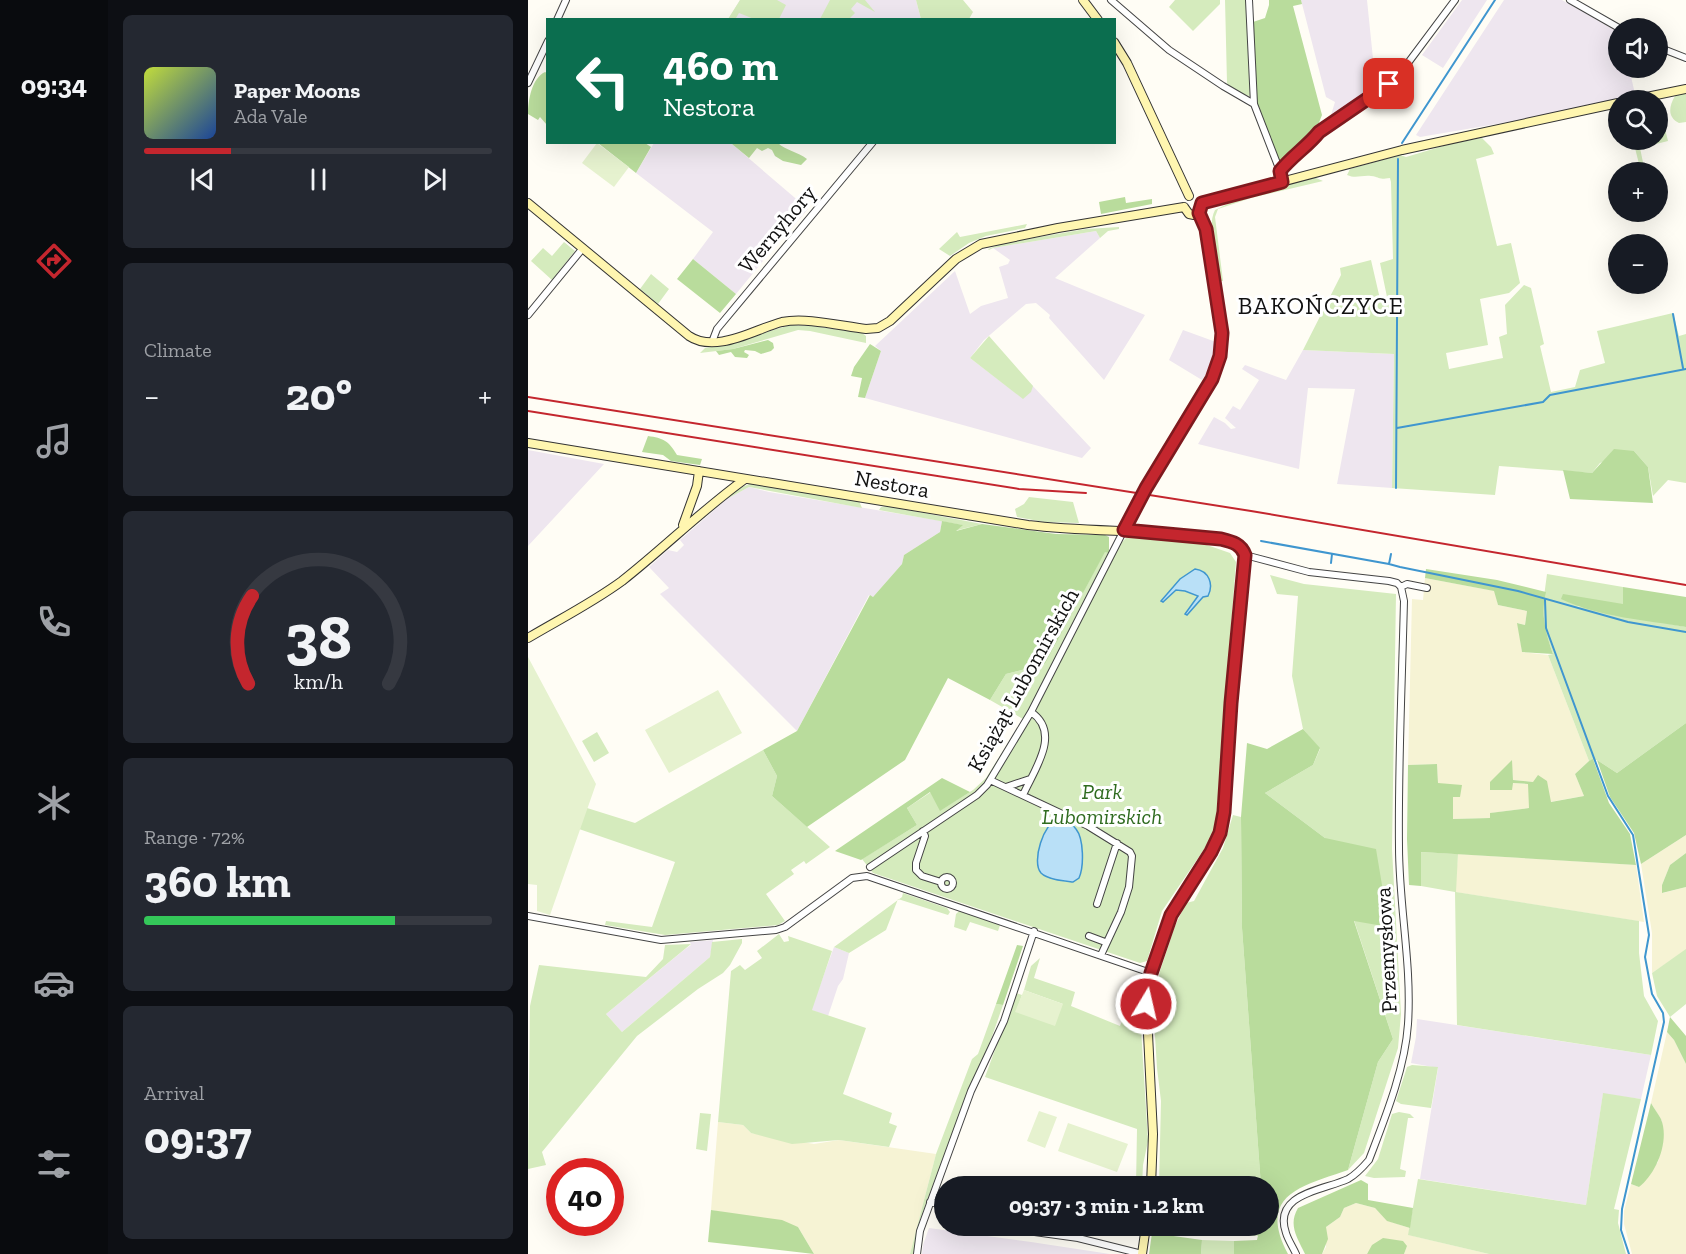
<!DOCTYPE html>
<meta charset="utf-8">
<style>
:root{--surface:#171b24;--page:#242831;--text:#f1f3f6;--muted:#9ea1a6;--line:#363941;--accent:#c4262e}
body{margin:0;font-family:"Zilla Slab",serif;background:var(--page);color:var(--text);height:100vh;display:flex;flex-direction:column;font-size:22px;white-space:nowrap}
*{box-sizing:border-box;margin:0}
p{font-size:20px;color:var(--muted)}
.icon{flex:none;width:33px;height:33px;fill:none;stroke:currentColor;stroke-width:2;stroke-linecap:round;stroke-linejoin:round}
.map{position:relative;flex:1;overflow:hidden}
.sheet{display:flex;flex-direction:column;gap:15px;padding:15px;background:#0d0f14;width:420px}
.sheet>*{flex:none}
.banner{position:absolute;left:18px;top:18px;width:570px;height:126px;border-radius:0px;box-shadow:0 6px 24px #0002;background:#0b6e4f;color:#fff;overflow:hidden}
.tools{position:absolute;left:1080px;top:18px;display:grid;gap:12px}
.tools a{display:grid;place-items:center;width:60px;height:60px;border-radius:50%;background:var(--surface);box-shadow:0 6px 24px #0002;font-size:30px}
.speed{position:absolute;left:18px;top:1158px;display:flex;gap:12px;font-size:30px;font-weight:700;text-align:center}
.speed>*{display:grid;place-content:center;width:78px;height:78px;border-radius:50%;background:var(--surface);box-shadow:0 6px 24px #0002;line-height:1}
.speed .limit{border:9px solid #d22;background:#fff;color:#111}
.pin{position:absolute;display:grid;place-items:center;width:51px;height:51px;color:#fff;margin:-26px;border-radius:12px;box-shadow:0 3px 9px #0006}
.me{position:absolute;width:66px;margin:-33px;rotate:9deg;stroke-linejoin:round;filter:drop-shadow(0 0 4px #0008)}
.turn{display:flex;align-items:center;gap:21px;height:126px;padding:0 18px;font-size:27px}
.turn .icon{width:78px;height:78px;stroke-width:2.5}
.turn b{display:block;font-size:42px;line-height:51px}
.big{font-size:45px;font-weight:800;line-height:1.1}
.sheet .card{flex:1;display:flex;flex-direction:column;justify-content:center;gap:9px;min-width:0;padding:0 21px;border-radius:9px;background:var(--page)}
.sheet .dial{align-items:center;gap:0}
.dial svg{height:156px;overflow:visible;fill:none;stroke:var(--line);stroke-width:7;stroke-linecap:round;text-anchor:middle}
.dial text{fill:var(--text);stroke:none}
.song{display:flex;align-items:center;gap:18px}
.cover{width:72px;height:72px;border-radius:9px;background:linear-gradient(135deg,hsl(70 70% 55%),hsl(220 70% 35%))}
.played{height:6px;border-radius:3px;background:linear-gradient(90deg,var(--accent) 25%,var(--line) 25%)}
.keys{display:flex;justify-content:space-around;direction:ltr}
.heat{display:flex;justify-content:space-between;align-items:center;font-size:33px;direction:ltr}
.charge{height:9px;border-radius:4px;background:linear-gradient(90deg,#34c759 72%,var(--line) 0)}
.trip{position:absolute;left:406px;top:1176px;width:345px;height:60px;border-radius:30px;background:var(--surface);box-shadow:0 6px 24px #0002;font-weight:800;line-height:60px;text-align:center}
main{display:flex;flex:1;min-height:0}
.tabs{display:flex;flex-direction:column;width:108px;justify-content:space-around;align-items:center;background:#090b0e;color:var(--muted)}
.tabs .icon{width:42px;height:42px}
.tabs .current{color:var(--accent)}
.tabs b{font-size:27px;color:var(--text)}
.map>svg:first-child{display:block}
.industrial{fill:#eee6ef}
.farmland{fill:#f6f3d4}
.green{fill:#d5ebbd}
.forest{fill:#b9dc9c}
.pitch{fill:#e6f2cf}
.water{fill:#b9e0f7;stroke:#3f96cf;stroke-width:1.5}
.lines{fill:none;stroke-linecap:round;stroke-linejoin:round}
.stream{stroke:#3f96cf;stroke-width:2}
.street-casing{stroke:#444;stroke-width:8}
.secondary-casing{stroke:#333;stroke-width:10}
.street{stroke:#fff;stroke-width:6}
.secondary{stroke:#fff6b0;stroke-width:8}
.rail{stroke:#c4262e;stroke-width:2}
.route-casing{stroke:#7f191e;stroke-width:15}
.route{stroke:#c4262e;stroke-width:10}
.labels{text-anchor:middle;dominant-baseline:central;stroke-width:6;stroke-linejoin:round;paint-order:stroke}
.street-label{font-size:22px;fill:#111;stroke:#fff}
.park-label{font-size:22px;font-style:italic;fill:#2f6b1f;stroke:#fff}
.neighbourhood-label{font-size:24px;letter-spacing:1.5px;fill:#111;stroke:#fff}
</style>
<main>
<nav class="tabs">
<b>09:34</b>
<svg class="icon current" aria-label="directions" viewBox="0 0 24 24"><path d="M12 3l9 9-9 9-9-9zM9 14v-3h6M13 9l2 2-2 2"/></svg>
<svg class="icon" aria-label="music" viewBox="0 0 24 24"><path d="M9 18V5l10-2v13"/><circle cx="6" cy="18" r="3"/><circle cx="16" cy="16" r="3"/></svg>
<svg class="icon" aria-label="phone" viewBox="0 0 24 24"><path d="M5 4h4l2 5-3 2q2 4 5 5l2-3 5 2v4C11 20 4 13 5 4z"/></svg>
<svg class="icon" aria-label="climate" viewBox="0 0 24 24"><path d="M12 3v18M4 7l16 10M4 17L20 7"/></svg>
<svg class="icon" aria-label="car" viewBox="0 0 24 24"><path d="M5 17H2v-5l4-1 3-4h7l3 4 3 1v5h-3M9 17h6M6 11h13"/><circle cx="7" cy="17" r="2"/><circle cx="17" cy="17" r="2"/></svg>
<svg class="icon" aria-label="filters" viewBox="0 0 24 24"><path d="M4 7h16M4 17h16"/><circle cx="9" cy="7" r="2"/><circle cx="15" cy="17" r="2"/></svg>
</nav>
<section class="sheet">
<div class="card">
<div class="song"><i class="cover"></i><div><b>Paper Moons</b><p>Ada Vale</p></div></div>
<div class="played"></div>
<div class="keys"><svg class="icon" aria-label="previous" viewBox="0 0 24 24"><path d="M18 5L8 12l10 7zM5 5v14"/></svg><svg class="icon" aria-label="pause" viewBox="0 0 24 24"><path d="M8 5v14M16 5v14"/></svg><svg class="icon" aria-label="next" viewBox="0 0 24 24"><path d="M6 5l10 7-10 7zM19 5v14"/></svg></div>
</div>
<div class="card"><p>Climate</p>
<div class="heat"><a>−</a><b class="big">20°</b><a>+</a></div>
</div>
<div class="card dial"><svg viewBox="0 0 100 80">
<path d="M14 69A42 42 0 1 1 86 69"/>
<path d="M14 69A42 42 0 0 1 16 24" stroke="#c4262e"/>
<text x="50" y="56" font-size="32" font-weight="700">38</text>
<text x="50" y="72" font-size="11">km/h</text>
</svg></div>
<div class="card"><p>Range · 72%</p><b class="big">360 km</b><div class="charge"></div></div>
<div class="card"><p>Arrival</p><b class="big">09:37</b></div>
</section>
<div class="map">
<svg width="1158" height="1254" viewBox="0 0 1158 1254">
<rect width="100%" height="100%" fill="#fffdf5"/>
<!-- industrial -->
<path class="industrial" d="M212,0H388L393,19L200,20Z
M773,0H839L848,88L804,118L803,115L807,102L798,97Z
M934,0H959L915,68L894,55Z
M976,0H1034L1090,32V68H1101L1107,94L1016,116L892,137L888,135Z
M126,143H205L204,144L280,209L256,237L245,245H242L232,257L235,261L208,294L165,259L185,232L108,173Z
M568,231L572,238L527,278L617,315L576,380L521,318L522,315L508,303L498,304L456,340L442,358L489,394L502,383L563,448L554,458L337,398L353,351L347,346L427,271L442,314L453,306L480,298L471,267L480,264L482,260L465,248Z
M655,330L688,342L687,351L680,371L674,380L641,360Z
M775,350L866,354L864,488L809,484L827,389L780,388L771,469L670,444L686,417L697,423L703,429L708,428L697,418L705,406L712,410L731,380L714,369L717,365L758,380Z
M0,450L76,464L0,546Z
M221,487L241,492L414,521L412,532L376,555L374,564L345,597L341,595L269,731L132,594L141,588L121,567L140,550L149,552L156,545L152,540L199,499Z
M185,940L182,957L94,1032L78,1014L156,950L163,945L162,942Z
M306,947L321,953L315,979L310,986L300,1016L283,1010Z
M889,1019L1123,1055L1113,1099L1075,1094L1058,1205L892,1179L910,1068L883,1063L888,1037Z
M401,1228L503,1242L582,1254H394L395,1245Z"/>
<!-- farmland -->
<path class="farmland" d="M897,578L967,591L970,605L999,611L997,625L990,623L994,652L1020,655L1061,761L1047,774L1056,796L1022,802L1005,782L985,780L983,760L984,783L1001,784L1002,808L963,813L962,818L925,819V797L910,783L909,764L880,765L884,599L895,600Z
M1158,835V853L1142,865L1134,885L1135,893L1158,887V950L1124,973V933L1113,864Z
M930,854L1108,865L1116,922L927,892Z
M1139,1032L1146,1040L1158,1064V1254H1104L1096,1224V1211L1103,1184L1111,1187L1130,1162L1134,1144V1121L1123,1103Z
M190,1122L215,1125L223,1133L286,1144L311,1140L408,1154L382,1254H286L270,1227L183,1210Z
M828,1203L847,1208L860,1221L882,1228L881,1235L961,1254H876L879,1246L840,1252L839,1254H794L798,1247V1227L812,1217L816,1208Z"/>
<!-- green -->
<path class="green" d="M212,0H249L258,5L251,19H226L211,13L208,18L210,19H200Z
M302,0H337L347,12L329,2L323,9L327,13L321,19H292Z
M388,0H435L445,12L441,19H393Z
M647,0H692V4L665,31L641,7Z
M697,0H718L722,96C713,95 703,91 699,83Z
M1158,93V122L1151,123C1139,117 1141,106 1147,96Z
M1136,125L1140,141L1112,148L1117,172L1128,169L1134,175L1130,176V172H1113L1105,140H1130V126Z
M954,138L963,147L966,154L948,159L969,246L983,243L992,283L981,293L952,299L960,345L918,353L921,369L975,358L971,337L979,334L977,305L996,285L1003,288L1016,344L1012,346L1023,392L1047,387L1052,370L1077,363L1069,331L1145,313L1151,336L1158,334V483L1140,480L1125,496L1120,467L1106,451L1072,463L1064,473L971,466L967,495L864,488L866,354L775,350L813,275L812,268L843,260L852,299L859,297L852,263L865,259L863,182L862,178C848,180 853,177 843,176C833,175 828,179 819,175L822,169L872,155L878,157L922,144Z
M783,178H788L795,181L723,198L690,209L687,217L695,281H692C689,262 678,227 687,210L708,200V198Z
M499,224L497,228L458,236L441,243L422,256L411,249L429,232L432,237Z
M591,227V229L580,231L572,238L568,231L465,248L461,250L460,249L476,243L558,229Z
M36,242L47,251L24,280L3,261L15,248L24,256Z
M123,274L141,289L130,304L112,289Z
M262,325L285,326L334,333L338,336V343L282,331L270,330L205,349L172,353L177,348L196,345Z
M461,336L505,386L503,392L495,399L442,358Z
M224,483L331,501L334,508L221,487L199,499L209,489Z
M501,497L545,502L551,523L516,522L489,517L487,509L496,504Z
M359,506L454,524L426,531L434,525L351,510L353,507Z
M600,536L676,544L702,553L708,562L688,823L683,839L634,911L619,961L612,963L345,873L334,859L389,825L379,808L403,792L413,810L445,790L458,778L495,719L462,700L478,674L517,664L577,551L587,555L594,542Z
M1019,574L1095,587V604L1048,606L1158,627V723L1089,773L1069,760L1061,761L1020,655L1025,654L1016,627L1015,604Z
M742,575L776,584L868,594L864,849L873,1014L870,1048L836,1153L820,1170L850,1062L865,1039L826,920L861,926L797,838L737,793L785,765L792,749L775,729L764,676L770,596L749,594Z
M69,732L81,753L66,762L54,741Z
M235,750L249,776L244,796L302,847L278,864L276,861L263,870L266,874L238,894L257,921L250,925L137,935L77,925L78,921L124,927L147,862L51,829L59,808L107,823Z
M705,815L713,817L714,928L733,1186H631L633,1101L629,1068L625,1004L632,971L647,926L658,903L666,901L695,848Z
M892,852L930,854L928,892L1111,921V953L1116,996L1130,1021L1123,1055L929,1025L927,892L893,886Z
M375,893L419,908L422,912L420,915L370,899L358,930L321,953L306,947L374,897Z
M431,911L472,925L470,931L442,922L438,931L426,927L428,914Z
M251,934L256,942L261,941L260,936L304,951L284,1010L338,1028L315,1094L364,1113L361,1123L369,1126L361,1147L311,1140L264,1144L223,1133L215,1125L190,1122L203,971L212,965L217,970L234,958L229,951Z
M214,939V943L202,965L195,973L170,989L109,1036L14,1152L18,1165L0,1169L2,1006L11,965L118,977L135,959L137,945L163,944L78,1014L94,1032L182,957L184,942Z
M1158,949V1004L1142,1017L1129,996L1124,973Z
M512,958L506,978L547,992L543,1006L592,1026L600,1005L612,1008V1020L606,1021L607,1029H613L620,1141L615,1165L614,1186H608L609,1129L457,1077L488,993L494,995L488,1012L535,1004L496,990L503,966Z
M468,1004L475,1005L461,1045L442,1085L389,1228L387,1254H382L408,1154L444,1059L450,1054Z
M884,1065L910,1067L903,1108L873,1104L868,1101L879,1067Z
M1075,1093L1113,1099L1086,1209L1091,1210L1090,1223L1098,1254H961L880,1235L890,1179L1058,1205Z
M871,1112L882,1114L886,1118H880L872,1169L878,1171L877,1177L846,1178L837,1176L850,1159L864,1114Z
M172,1113L183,1114L179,1151L168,1149Z
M625,1226H732L731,1236L625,1229Z
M674,1240L706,1241V1254H673Z"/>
<!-- forest -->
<path class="forest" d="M741,0H773L774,4L765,6L794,115L788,130L754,164L751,162L729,104L725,22L737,18L741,5Z
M17,72L19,73V125L12,117L10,120L0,114C0,100 4,78 17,72Z
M205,142L250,143C257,150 270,152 279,159L273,165L255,161L247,156L244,150L240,148L234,151L229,148L221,158L204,144Z
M70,143H117L123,147L108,173Z
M597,197L598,203L624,199V204L573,214L571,202Z
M165,259L208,294L192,313L149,279Z
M240,340L245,343L246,348L243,351L233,354L227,351L217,350L216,352L221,355L219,358L207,357L203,352L191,355L188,351L205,349Z
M342,344L353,351L337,398L330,397L334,378L323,376L326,367Z
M120,436C135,438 141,441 149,455L174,459L172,465L143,461L135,455L114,452Z
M1086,449L1106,451L1120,467L1125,503L1042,499L1035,470L1064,473Z
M414,521L435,525L428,531L454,524L528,534L577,535L581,537V553L577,552L517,664L478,674L462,700L420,678L377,760L279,827L244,796L249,776L235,750L269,731L342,595L345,597L374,564L376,555L412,532Z
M898,569L969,580L1018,592C1012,614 1018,633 1025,654L994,652L989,623L997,625L999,611L970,605L966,591L897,578Z
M1095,587L1158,597V627C1117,620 1071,617 1033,599L1035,594L1095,604Z
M1158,723V835L1113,864L1106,833L1082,797L1069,760L1089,773Z
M775,729L792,748L785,765L737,793L797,838L848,849L861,927L826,921L865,1039L850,1062L820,1170C775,1186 728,1194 760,1254H706V1241L729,1240L732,1226H741V1186H733L714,928L713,817L719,743L739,749Z
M1065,759L1081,803L1102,834L1108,865L893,852V886L881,885L879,839L880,765L909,764L910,783L934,785L932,797H925V819L962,818V813L1001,808L1000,784L985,783L984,790H962V782L984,760L985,780L1005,782L1010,775L1019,781L1023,802L1056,796L1047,774L1061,761Z
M414,778L442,792L412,811L402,792L379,808L389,825L333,860L307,851Z
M1158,853V887L1134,893V885L1142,865Z
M489,945L495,946L475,1005L468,1004Z
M1142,1017L1158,1036V1064L1146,1040L1139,1032Z
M1123,1103C1126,1108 1130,1114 1133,1119C1142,1141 1128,1174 1111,1187L1103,1184Z
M833,1180L840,1184V1200L885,1208L882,1228L859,1221L847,1208L828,1203L816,1208L812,1217L798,1227L800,1239L794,1254H777C769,1237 760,1225 770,1208Z
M183,1210L254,1220L270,1227L286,1254L180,1242Z
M624,1233L674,1240L673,1254H621Z
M855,1238L875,1241L879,1246L876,1254H839L844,1245Z"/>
<!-- pitch -->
<path class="pitch" d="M69,143L101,167L86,187L54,163Z
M0,657L68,784L22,915L9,911V885L0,884Z
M190,690L214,733L141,773L117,730Z
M496,990L535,1004L527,1026L487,1012Z
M511,1111L529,1117L517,1148L499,1141Z
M540,1123L600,1144L589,1172L530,1151Z"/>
<!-- water -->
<path class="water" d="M667,569C681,571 686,584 680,596L675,597L659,615L657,614L670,596L657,591L648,590L635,602L633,601L652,579Z
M530,819C536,821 544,823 548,829C556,839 556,867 551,878L545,882C536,881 520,880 513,873C503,862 516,822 530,819Z"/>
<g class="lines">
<!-- stream -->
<path class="stream" d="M874,143L967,0
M1145,314L1155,368
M869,428L1015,402L1022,395L1158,369
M868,488L870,159
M733,541L861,564
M863,554L861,564L872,567L990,591L1100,622L1158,632
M803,563L804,554
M1017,600L1018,628L1080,796L1105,835L1121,935L1117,957L1124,994L1135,1013L1136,1022L1094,1209L1093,1230L1101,1254"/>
<!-- street casing -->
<g class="street-casing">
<path id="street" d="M583,0L641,50L695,86L726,104
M721,0L726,104L752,171
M1042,0L1091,28
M29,20L38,0
M1130,47L1158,58
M0,83L20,41
M754,182L752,171L762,159L783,142L791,132L845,95L871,75L927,0
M0,315L55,248
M184,342L189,329L345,142
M717,555L781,572L861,581L869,583L873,587L879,584L899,588
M462,780L560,826L602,852L604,856L601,887L593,912L573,955
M478,787L502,779
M495,795C506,770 534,733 503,712
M395,831L397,836L388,863V870L394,876L413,882
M342,867L449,795L459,785L503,712L596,530
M413 883a6 6 0 1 1 12 0a6 6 0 1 1-12 0Z
M569,904L589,843
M0,916L133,940L248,930L257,927L324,878L339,876L623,973
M561,936L577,942
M402,1202L417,1206
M462,1226L550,1238L614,1254
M389,1254L392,1231L443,1091L476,1021L506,931
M768,1254C765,1247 760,1240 758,1233C744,1193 797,1190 820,1179C829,1174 835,1167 841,1160C857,1118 877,1069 880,1024C884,965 871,906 871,847C870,765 874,683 876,601L873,587"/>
</g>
<!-- secondary casing -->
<g class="secondary-casing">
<path id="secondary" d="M555,0L570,20
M586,42L599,63L661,196
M1104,100L1158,89
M0,203L161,336C188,354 227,329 254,322C278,317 313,326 338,329L350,328L362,321L428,259L453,244L530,228L656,207
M674,203L874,150L1090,103
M656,207L661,214L666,215L671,212
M0,443L500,525C549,531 599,530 648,534C670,536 697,535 715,548L717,555L703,703L696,812L692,833L683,852L643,915L630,951L618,994L625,1134L623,1186
M155,525L169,486L171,471
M596,530L618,488L684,379L692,356L695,341L693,323L678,229L671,212
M0,638C32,619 64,603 94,581C136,548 174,510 217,479
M614,1254L618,1226"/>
</g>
<!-- street -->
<use href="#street" class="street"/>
<!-- secondary -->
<use href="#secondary" class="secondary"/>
<!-- rail -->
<path class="rail" d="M0,397L723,511L1158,585
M0,411L491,489L558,493"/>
</g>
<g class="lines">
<!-- route casing -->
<g class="route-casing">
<path id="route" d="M618,1004L623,973L643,915L683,852L692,833L696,812L703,703L717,555C713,544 705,542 693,539L596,530L618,488L684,379L692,356L694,333L678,229L671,213L674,203L754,182L752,171C764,156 780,146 791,132L861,84"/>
</g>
<!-- route -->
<use href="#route" class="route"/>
</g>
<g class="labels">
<!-- street labels -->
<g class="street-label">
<text transform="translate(249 229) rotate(-50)">Wernyhory</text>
<text transform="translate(364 484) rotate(10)">Nestora</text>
<text transform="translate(495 680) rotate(-61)">Książąt Lubomirskich</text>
<text transform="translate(858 950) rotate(-93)">Przemysłowa</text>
</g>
<!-- park labels -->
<g class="park-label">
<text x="574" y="791">Park<tspan x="574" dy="25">Lubomirskich</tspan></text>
</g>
<!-- neighbourhood labels -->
<g class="neighbourhood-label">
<text x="793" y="305">BAKOŃCZYCE</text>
</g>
</g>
</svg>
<div class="tools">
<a><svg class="icon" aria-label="sound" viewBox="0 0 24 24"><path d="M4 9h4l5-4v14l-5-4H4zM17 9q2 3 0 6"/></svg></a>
<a><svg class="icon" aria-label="search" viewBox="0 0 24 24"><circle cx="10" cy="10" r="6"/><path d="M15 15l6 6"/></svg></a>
<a>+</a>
<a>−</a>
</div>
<div class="speed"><div class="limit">40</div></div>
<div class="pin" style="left:861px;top:84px;background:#d93025"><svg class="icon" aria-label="arrive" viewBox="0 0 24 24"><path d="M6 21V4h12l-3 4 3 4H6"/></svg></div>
<svg class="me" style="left:618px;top:1004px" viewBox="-20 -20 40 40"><circle r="17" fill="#c4262e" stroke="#fff" stroke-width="3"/><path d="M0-11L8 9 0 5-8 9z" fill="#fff"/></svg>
<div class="trip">09:37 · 3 min · 1.2 km</div>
<div class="banner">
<div class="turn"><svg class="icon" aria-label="left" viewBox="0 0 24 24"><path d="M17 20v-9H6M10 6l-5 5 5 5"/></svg><div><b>460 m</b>Nestora</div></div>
</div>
</div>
</main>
